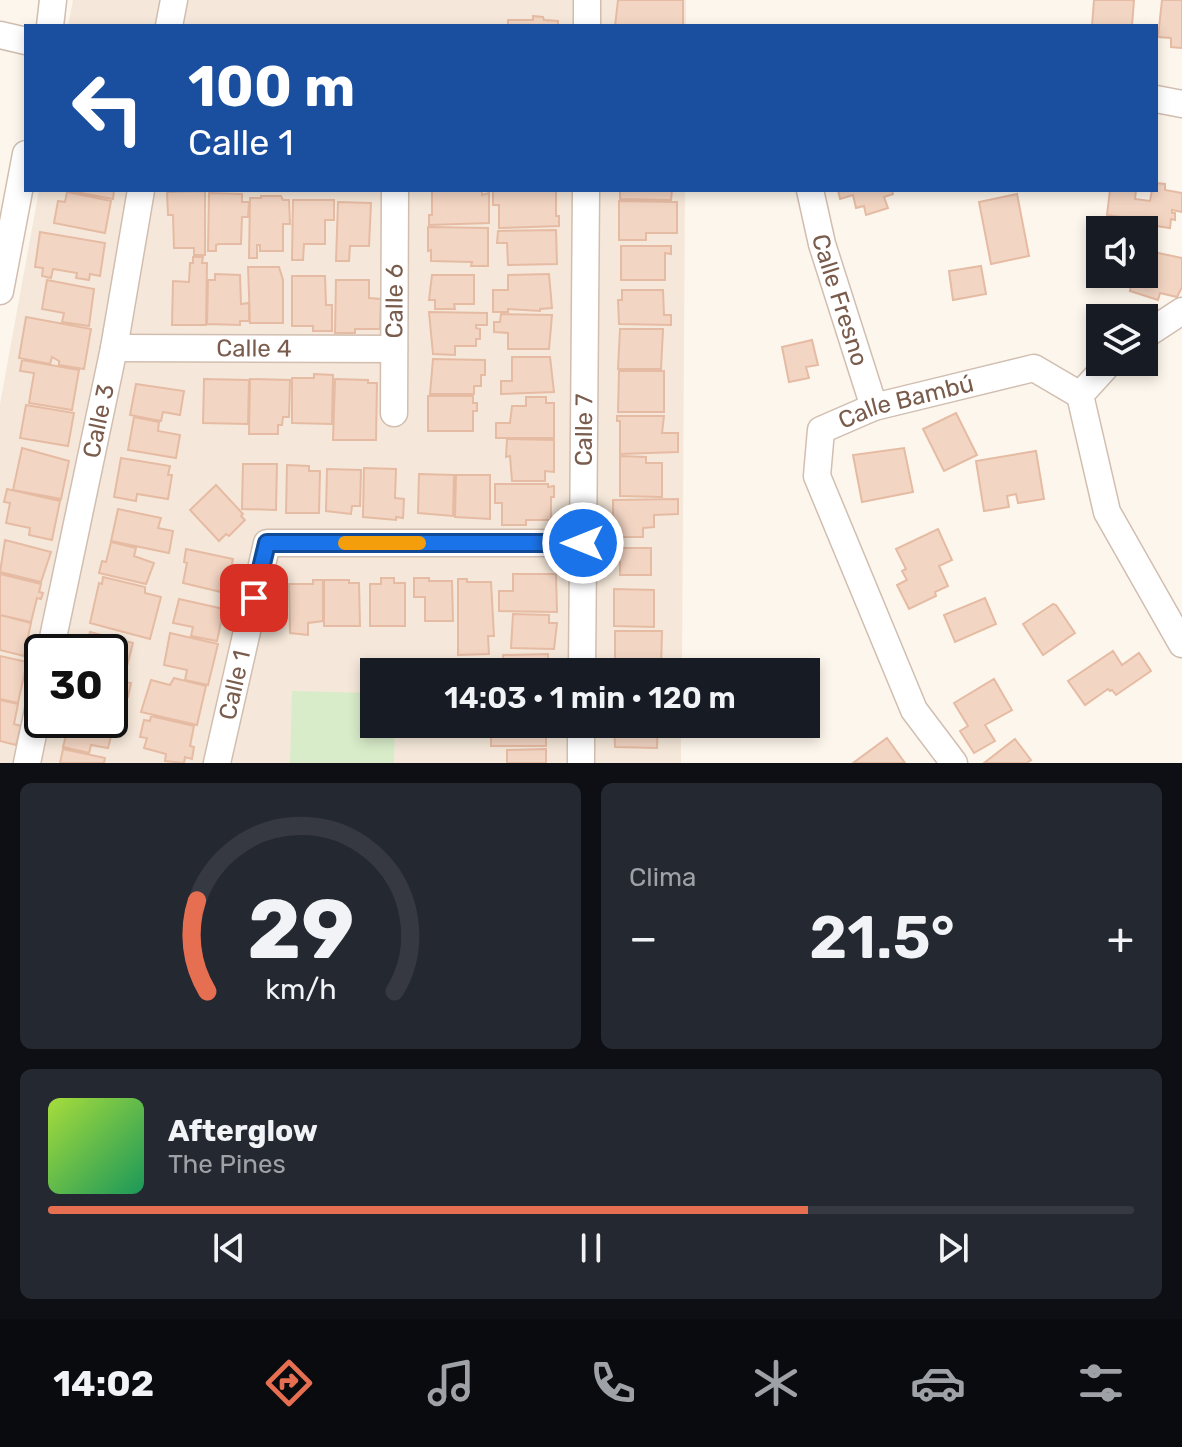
<!DOCTYPE html>
<html lang="es">
<meta charset="utf-8">
<style>
:root{--surface:#171b24;--page:#242831;--text:#f1f3f6;--muted:#9ea1a6;--line:#363941;--accent:#e76f51}
body{margin:0;font-family:Rubik,sans-serif;background:var(--page);color:var(--text);height:100vh;display:flex;flex-direction:column;font-size:30px;white-space:nowrap}
*{box-sizing:border-box;margin:0}
p{font-size:26px;color:var(--muted)}
.icon{flex:none;width:44px;height:44px;fill:none;stroke:currentColor;stroke-width:2;stroke-linecap:round;stroke-linejoin:round}
.map{position:relative;height:763px;overflow:hidden}
.side{display:flex;flex-direction:column;gap:20px;padding:20px;background:#0d0f14;flex:1}
.side>*{flex:none}
.top-card{position:absolute;left:24px;top:24px;width:1134px;height:168px;border-radius:0px;box-shadow:0 4px 12px #0003;background:#1a4fa0;color:#fff;overflow:hidden}
.tools{position:absolute;left:1086px;top:216px;display:grid;gap:16px}
.tools a{display:grid;place-items:center;width:72px;height:72px;border-radius:0px;background:var(--surface);box-shadow:0 4px 12px #0003;font-size:40px}
.speed{position:absolute;left:24px;top:634px;display:flex;gap:16px;font-size:40px;font-weight:700;text-align:center}
.speed>*{display:grid;place-content:center;width:104px;height:104px;border-radius:50%;background:var(--surface);box-shadow:0 4px 12px #0003;line-height:1}
.speed .limit{border:4px solid #111;border-radius:12px;background:#fff;color:#111}
.pin{position:absolute;display:grid;place-items:center;width:68px;height:68px;color:#fff;margin:-34px;border-radius:16px;box-shadow:0 4px 12px #0006}
.me{position:absolute;width:88px;margin:-44px;rotate:270deg;stroke-linejoin:round;filter:drop-shadow(0 0 6px #0008)}
.turn{display:flex;align-items:center;gap:28px;height:168px;padding:0 32px;font-size:36px}
.turn .icon{width:104px;height:104px;stroke-width:2.5}
.turn b{display:block;font-size:56px;line-height:68px}
.big{font-size:60px;font-weight:600;line-height:1.1}
.side .card{flex:1;display:flex;flex-direction:column;justify-content:center;gap:12px;min-width:0;padding:0 28px;border-radius:12px;background:var(--page)}
.side .dial{align-items:center;gap:0}
.dial svg{height:208px;overflow:visible;fill:none;stroke:var(--line);stroke-width:7;stroke-linecap:round;text-anchor:middle}
.dial text{fill:var(--text);stroke:none}
.song{display:flex;align-items:center;gap:24px}
.cover{width:96px;height:96px;border-radius:12px;background:linear-gradient(135deg,hsl(80 70% 55%),hsl(150 70% 35%))}
.played{height:8px;border-radius:4px;background:linear-gradient(90deg,var(--accent) 70%,var(--line) 70%)}
.keys{display:flex;justify-content:space-around;direction:ltr}
.heat{display:flex;justify-content:space-between;align-items:center;font-size:44px;direction:ltr}
.side .tiles{flex:1;display:grid;gap:20px;grid-template-columns:1fr 1fr}
.card:last-child{grid-column:span 2}
.trip{position:absolute;left:360px;top:658px;width:460px;height:80px;border-radius:0px;background:var(--surface);box-shadow:0 4px 12px #0003;font-weight:600;line-height:80px;text-align:center}
.menu{display:flex;height:128px;justify-content:space-around;align-items:center;background:#090b0e;color:var(--muted)}
.menu .icon{width:56px;height:56px}
.menu .current{color:var(--accent)}
.menu b{font-size:36px;color:var(--text)}
.map>svg:first-child{display:block}
.residential{fill:#f5e8da;fill-rule:evenodd}
.green{fill:#d8ecc9}
.building{fill:#f3d5c3;stroke:#e6bba3;stroke-width:2}
.lines{fill:none;stroke-linecap:round;stroke-linejoin:round}
.minor-casing{stroke:#d1beb0;stroke-width:29}
.minor{stroke:#fff;stroke-width:26}
.route-casing{stroke:#114b97;stroke-width:20}
.route{stroke:#1a73e8;stroke-width:14}
.slow{stroke:#f59e0b;stroke-width:14}
.labels{text-anchor:middle;dominant-baseline:central;stroke-width:6;stroke-linejoin:round;paint-order:stroke}
.street-label{font-size:24px;fill:#7a5c4d;stroke:#fffaf3}
</style>
<div class="map">
<svg width="1182" height="763" viewBox="0 0 1182 763">
<rect width="100%" height="100%" fill="#fdf6ec"/>
<!-- residential -->
<path class="residential" d="M73,0H686V26H68Z
M39,190H685L682,672H374V724H681V763H0V404ZM42,652H110V720H42Z"/>
<!-- green -->
<path class="green" d="M292,691L374,693V724H395L394,763H290Z"/>
<!-- building -->
<path class="building" d="M618,0H683V26H615Z
M1094,0H1134L1132,26H1092Z
M1162,0H1182V48L1171,47V38L1158,37Z
M533,16L543,17L544,20L558,21V26H508V20H533Z
M1156,183L1165,184V190L1182,193V212L1172,210V213H1175V220L1171,219L1170,228L1128,222L1129,218L1107,215L1110,190H1136L1135,199L1150,201L1152,190H1156Z
M65,190H114L113,199Z
M432,190H482V195L489,193V223L429,225V215H432Z
M493,190H556V216H559V226L499,228V205H493Z
M620,190H672L671,200L620,199Z
M838,190H892L893,194L884,197L888,208L866,215L864,206L856,208L853,195L840,199Z
M205,191V255H194V248H174L173,215H168L167,192Z
M67,192L111,201L105,233L54,223L58,201L65,202Z
M209,193L242,194V202H249L248,217H242L241,244H219L216,245V251H208Z
M1017,194L1029,256L991,264L979,202Z
M261,196H281L283,200H289L290,224H283V251H260V245H257V258H249L250,198H261Z
M293,200H334V220H325V244H304L303,260H292Z
M619,201L677,202V233H646V240H619Z
M338,202L371,203L369,246H350L349,261H336Z
M428,227L488,228V266H471L472,262L431,261V250L428,251Z
M556,230L557,264L508,265L507,243H497L498,231Z
M40,232L105,243L100,276L90,274L89,280L76,278L77,273L53,269L51,278L42,276L43,268L35,267Z
M621,246H671V254L665,253V280H621Z
M1144,250L1182,258V287L1177,297L1160,293L1158,300L1130,291L1132,278L1123,276V274H1144Z
M193,257H203L202,263H207L206,325H172L173,281L189,282L190,263H193Z
M981,266L986,294L953,300L949,271Z
M248,267H279L283,280V323H250Z
M215,274L240,275L241,304L249,303V321H240V325L207,324L208,280H215Z
M549,274L552,308L540,309V311L508,309V312H493V290H508V275Z
M432,275H474V304H454L455,309H435V300H429Z
M292,276H325L326,305H332V331H313V326H292Z
M47,280L94,289L89,326L62,322L64,313L42,309Z
M336,280H369V298L381,299L380,329H355V333H335Z
M622,290H663L664,315H671V325L619,324L618,300H622Z
M429,312L487,313V325H476V328L480,329V339H476V346H455V355L433,354Z
M501,314L552,315L549,349H508V333L494,332V322H500Z
M26,317L91,329L84,369L59,365V361L52,357L50,364L19,358Z
M620,329H663L661,369H618Z
M812,340L818,365L806,367L809,378L789,382L782,347Z
M512,357H550L554,392L501,394V381H512Z
M433,359L485,360V375H481V386H474V394H430Z
M22,360L79,370L72,410L29,403L34,373L20,371Z
M619,371H664V412H618Z
M314,374L333,375L332,424L292,423V378H314Z
M204,379L249,380L248,424L203,423Z
M250,379L290,380L289,417H283L282,425H278V434H249Z
M335,379L368,380V383H377L376,440H333Z
M136,384L184,391L180,415L163,412L161,421L130,415Z
M428,396H473V403H477V411H473V431H428Z
M526,397H546V403H554V438H496V423H510L512,406H526Z
M26,405L74,413L68,446L20,438Z
M956,413L977,455L944,471L923,429Z
M617,416H664L662,433H678V452L620,454V421H617Z
M134,417L159,422L158,431L180,435L176,458L128,450Z
M507,439L554,440V472L545,471V481H512L510,456L506,457Z
M22,448L69,461L61,499L13,490Z
M904,448L913,492L862,502L853,455Z
M1036,451L1044,499L1018,503L1016,494L1007,496L1009,507L984,511L976,461Z
M620,456L646,457V463H662V497L620,496Z
M121,458L170,466L168,475H172L168,499L137,494L136,501L114,497Z
M243,464H277L276,510L242,509Z
M287,465L309,466V471H320L319,513H286Z
M364,468L396,469L395,498L404,499L403,518L396,517V520L363,517Z
M327,469L361,470L360,506H352L351,514L326,511Z
M419,474L454,475L453,516L418,513Z
M456,475H490V519L455,517Z
M495,484H548V487L554,486V497H551V520H526V525H502V503H495Z
M216,485L243,514L241,516L245,520L229,536L226,534L219,541L190,510Z
M7,489L60,501L52,540L29,535L30,528L6,523L10,503L4,502Z
M678,499V514L654,515V527L643,528V537H613V500Z
M118,509L161,518L158,528L173,531L169,553L111,541Z
M938,529L952,560L939,566L948,586L935,592L936,596L909,609L897,585L907,580L902,571L906,569L896,549Z
M5,540L51,552L41,582L0,572Z
M111,542L136,548L134,556L154,563L146,584L99,573L102,561L106,562Z
M616,548H651V575H620V562L615,561Z
M186,549L233,559L225,593L183,583L187,563L184,562Z
M0,574L41,584L39,592L43,593L41,599L37,598L31,622L0,615Z
M513,574H556L557,612L499,611V591H513Z
M103,577L145,587V593L161,597L150,639L90,623L99,583L102,584Z
M381,578H394V583H405V626H370V584H381Z
M414,578H429V581H452L453,621H425V597H414Z
M458,579H467V582H491L494,636H488L489,654L458,655Z
M313,580H323V621L308,623V635L290,633L289,584H313Z
M324,580H349V583H359L360,626H324Z
M614,589L654,590V627L614,626Z
M985,598L996,624L955,642L944,615Z
M179,599L224,609L217,641L191,636L193,627L173,623Z
M1053,604L1056,605L1075,633L1043,655L1023,624Z
M513,614L549,615V623H557L554,649L511,648Z
M0,615L31,623L24,656L0,650Z
M615,631H662L661,669H615Z
M90,632L133,643L127,666L111,662L110,667V652H85Z
M170,633L218,644L208,685L185,680L187,670L164,665Z
M1113,651L1122,665L1139,653L1151,671L1116,695L1112,690L1110,691L1108,689L1085,705L1068,681Z
M548,654V672H504L503,655Z
M0,656L27,662L18,703L0,699Z
M110,673L125,676L124,682L131,683L128,697L121,695L118,708L110,707Z
M174,678L206,686L197,725L141,712L151,680L170,685Z
M994,679L1012,710L985,725L995,741L974,753L960,731L968,726L954,703Z
M0,700L18,704L14,724L21,726L16,745L0,741Z
M151,716L194,726L190,746L194,747L192,759L185,757L184,763L165,761L166,754L144,748L147,738L140,737L144,720L150,721Z
M70,720H93L114,725L108,748L91,745L89,753L63,747Z
M491,724H546V746H491Z
M614,724H658L657,748L615,747Z
M887,738L905,763H853Z
M1015,739L1031,760L1027,763H984Z
M63,749L105,758L104,763H60Z
M546,749V763H507V750Z"/>
<g class="lines">
<!-- minor casing -->
<g class="minor-casing">
<g id="minor">
<path d="M50,26L53,0"/>
<path d="M169,26L174,0"/>
<path d="M587,26V0"/>
<path d="M0,35L26,41"/>
<path d="M1156,99L1182,104"/>
<path id="s1" d="M810,190L822,244L874,407"/>
<path d="M0,291L26,154"/>
<path d="M1144,336L1182,311"/>
<path id="s2" d="M114,348L394,349"/>
<path d="M1080,395L1110,362"/>
<path id="s3" d="M394,413L395,190"/>
<path id="s4" d="M50,652L114,348L141,190"/>
<path id="s5" d="M582,672L586,190"/>
<path d="M27,763L42,691"/>
<path id="s6" d="M217,763L267,543H583"/>
<path d="M581,763V724"/>
<path id="s7" d="M954,763L914,710L817,476L821,430L874,407L1034,368L1080,395L1107,512L1182,644"/>
</g>
</g>
<!-- minor -->
<use href="#minor" class="minor"/>
</g>
<g class="lines">
<!-- route casing -->
<g class="route-casing">
<path id="route" d="M254,598L267,543H583"/>
</g>
<!-- route -->
<use href="#route" class="route"/>
<!-- slow -->
<path class="slow" d="M345,543H419"/>
</g>
<g class="labels">
<!-- street labels -->
<g class="street-label">
<text stroke="none"><textPath href="#s1" startOffset="114">Calle Fresno</textPath></text>
<text stroke="none"><textPath href="#s3" startOffset="112">Calle 6</textPath></text>
<text stroke="none"><textPath href="#s2" startOffset="140">Calle 4</textPath></text>
<text stroke="none"><textPath href="#s7" startOffset="456">Calle Bambú</textPath></text>
<text stroke="none"><textPath href="#s4" startOffset="236">Calle 3</textPath></text>
<text stroke="none"><textPath href="#s5" startOffset="242">Calle 7</textPath></text>
<text stroke="none"><textPath href="#s6" startOffset="80">Calle 1</textPath></text>
</g>
</g>
</svg>
<div class="tools">
<a><svg class="icon" aria-label="sound" viewBox="0 0 24 24"><path d="M4 9h4l5-4v14l-5-4H4zM17 9q2 3 0 6"/></svg></a>
<a><svg class="icon" aria-label="layers" viewBox="0 0 24 24"><path d="M12 4l9 5-9 5-9-5zM3 14l9 5 9-5"/></svg></a>
</div>
<div class="speed"><div class="limit">30</div></div>
<div class="pin" style="left:254px;top:598px;background:#d93025"><svg class="icon" aria-label="arrive" viewBox="0 0 24 24"><path d="M6 21V4h12l-3 4 3 4H6"/></svg></div>
<svg class="me" style="left:583px;top:543px" viewBox="-20 -20 40 40"><circle r="17" fill="#1a73e8" stroke="#fff" stroke-width="3"/><path d="M0-11L8 9 0 5-8 9z" fill="#fff"/></svg>
<div class="trip">14:03 · 1 min · 120 m</div>
<div class="top-card">
<div class="turn"><svg class="icon" aria-label="left" viewBox="0 0 24 24"><path d="M17 20v-9H6M10 6l-5 5 5 5"/></svg><div><b>100 m</b>Calle 1</div></div>
</div>
</div>
<section class="side">
<div class="tiles">
<div class="card dial"><svg viewBox="0 0 100 80">
<path d="M14 69A42 42 0 1 1 86 69"/>
<path d="M14 69A42 42 0 0 1 10 34" stroke="#e76f51"/>
<text x="50" y="56" font-size="32" font-weight="700">29</text>
<text x="50" y="72" font-size="11">km/h</text>
</svg></div>
<div class="card"><p>Clima</p>
<div class="heat"><a>−</a><b class="big">21.5°</b><a>+</a></div>
</div>
<div class="card">
<div class="song"><i class="cover"></i><div><b>Afterglow</b><p>The Pines</p></div></div>
<div class="played"></div>
<div class="keys"><svg class="icon" aria-label="previous" viewBox="0 0 24 24"><path d="M18 5L8 12l10 7zM5 5v14"/></svg><svg class="icon" aria-label="pause" viewBox="0 0 24 24"><path d="M8 5v14M16 5v14"/></svg><svg class="icon" aria-label="next" viewBox="0 0 24 24"><path d="M6 5l10 7-10 7zM19 5v14"/></svg></div>
</div>
</div>
</section>
<nav class="menu">
<b>14:02</b>
<svg class="icon current" aria-label="directions" viewBox="0 0 24 24"><path d="M12 3l9 9-9 9-9-9zM9 14v-3h6M13 9l2 2-2 2"/></svg>
<svg class="icon" aria-label="music" viewBox="0 0 24 24"><path d="M9 18V5l10-2v13"/><circle cx="6" cy="18" r="3"/><circle cx="16" cy="16" r="3"/></svg>
<svg class="icon" aria-label="phone" viewBox="0 0 24 24"><path d="M5 4h4l2 5-3 2q2 4 5 5l2-3 5 2v4C11 20 4 13 5 4z"/></svg>
<svg class="icon" aria-label="climate" viewBox="0 0 24 24"><path d="M12 3v18M4 7l16 10M4 17L20 7"/></svg>
<svg class="icon" aria-label="car" viewBox="0 0 24 24"><path d="M5 17H2v-5l4-1 3-4h7l3 4 3 1v5h-3M9 17h6M6 11h13"/><circle cx="7" cy="17" r="2"/><circle cx="17" cy="17" r="2"/></svg>
<svg class="icon" aria-label="filters" viewBox="0 0 24 24"><path d="M4 7h16M4 17h16"/><circle cx="9" cy="7" r="2"/><circle cx="15" cy="17" r="2"/></svg>
</nav>
